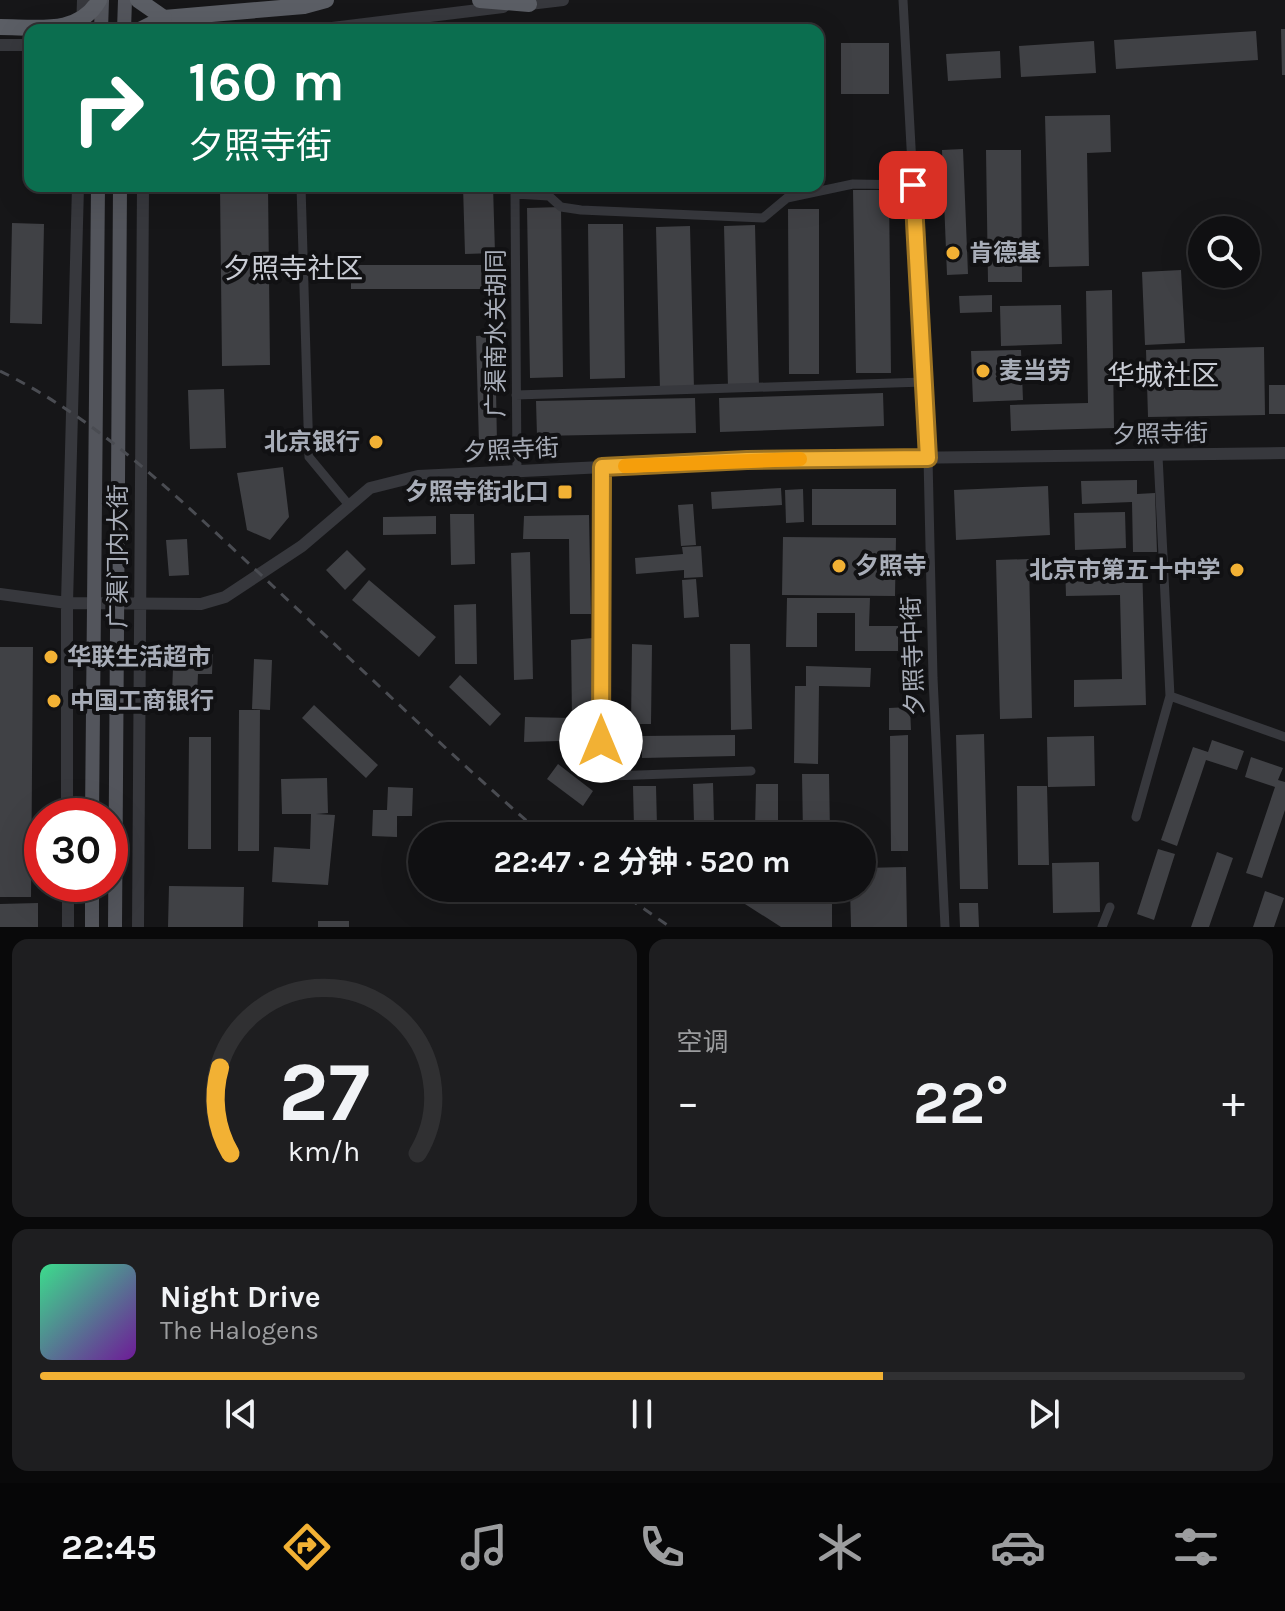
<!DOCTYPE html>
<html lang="zh">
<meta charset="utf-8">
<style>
:root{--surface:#101012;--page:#1e1e20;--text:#f1f3f6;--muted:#9c9d9f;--line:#303032;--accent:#f2b134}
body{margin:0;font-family:Karla,"Noto Sans SC",sans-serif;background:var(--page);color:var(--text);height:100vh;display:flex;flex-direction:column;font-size:30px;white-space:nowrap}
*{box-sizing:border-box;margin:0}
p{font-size:26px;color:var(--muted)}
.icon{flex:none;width:44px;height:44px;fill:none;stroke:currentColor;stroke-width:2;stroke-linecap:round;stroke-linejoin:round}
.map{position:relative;height:927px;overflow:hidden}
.drawer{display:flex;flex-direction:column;gap:12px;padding:12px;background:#09090a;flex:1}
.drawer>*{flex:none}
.hud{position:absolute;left:24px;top:24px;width:800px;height:168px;border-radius:16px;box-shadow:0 8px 32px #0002,0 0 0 2px var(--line);background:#0b6e4f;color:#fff;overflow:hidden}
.tools{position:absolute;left:1188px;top:216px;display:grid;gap:16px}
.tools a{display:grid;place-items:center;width:72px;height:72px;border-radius:50%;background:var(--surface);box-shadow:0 8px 32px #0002,0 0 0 2px var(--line);font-size:40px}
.speed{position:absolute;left:24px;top:798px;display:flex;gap:16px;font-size:40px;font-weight:700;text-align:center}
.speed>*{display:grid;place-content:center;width:104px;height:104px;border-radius:50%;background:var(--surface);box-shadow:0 8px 32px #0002,0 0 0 2px var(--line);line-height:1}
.speed .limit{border:12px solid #d22;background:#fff;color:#111}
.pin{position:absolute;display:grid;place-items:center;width:68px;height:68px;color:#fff;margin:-34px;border-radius:16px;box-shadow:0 4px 12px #0006}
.me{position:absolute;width:88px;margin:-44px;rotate:0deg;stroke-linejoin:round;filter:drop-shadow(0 0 6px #0008)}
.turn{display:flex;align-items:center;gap:28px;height:168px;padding:0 32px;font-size:36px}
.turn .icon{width:104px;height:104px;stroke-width:2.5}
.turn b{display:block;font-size:56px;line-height:68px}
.big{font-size:60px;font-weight:700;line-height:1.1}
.drawer .widget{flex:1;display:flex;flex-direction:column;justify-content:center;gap:12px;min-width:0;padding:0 28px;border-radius:16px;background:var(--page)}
.drawer .dial{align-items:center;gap:0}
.dial svg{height:208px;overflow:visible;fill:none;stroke:var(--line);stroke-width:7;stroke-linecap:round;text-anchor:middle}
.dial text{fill:var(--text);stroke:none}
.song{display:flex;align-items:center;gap:24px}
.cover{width:96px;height:96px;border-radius:12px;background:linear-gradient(135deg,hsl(150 70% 55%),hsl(280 70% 35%))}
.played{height:8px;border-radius:4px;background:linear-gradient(90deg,var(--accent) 70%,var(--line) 70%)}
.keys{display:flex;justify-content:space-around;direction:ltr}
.heat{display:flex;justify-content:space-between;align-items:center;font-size:44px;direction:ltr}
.drawer .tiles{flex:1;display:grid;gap:12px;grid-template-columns:1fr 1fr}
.widget:last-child{grid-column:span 2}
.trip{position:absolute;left:408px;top:822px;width:468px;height:80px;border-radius:40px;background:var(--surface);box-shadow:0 8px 32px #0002,0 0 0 2px var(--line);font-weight:700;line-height:80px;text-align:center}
.menu{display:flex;height:128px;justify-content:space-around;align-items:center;background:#060607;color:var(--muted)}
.menu .icon{width:56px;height:56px}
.menu .current{color:var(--accent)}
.menu b{font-size:36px;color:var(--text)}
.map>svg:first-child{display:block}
.building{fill:#404145}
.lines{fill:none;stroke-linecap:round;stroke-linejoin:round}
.minor{stroke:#37383d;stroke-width:9}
.tertiary{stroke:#37383d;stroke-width:12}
.primary{stroke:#53555c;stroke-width:14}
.trunk{stroke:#5b5e65;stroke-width:16}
.rail{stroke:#4a4c52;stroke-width:3;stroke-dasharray:10 8;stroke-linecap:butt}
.trunk-bridge{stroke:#5b5e65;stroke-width:16}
.route-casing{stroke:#9d7322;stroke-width:20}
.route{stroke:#f2b134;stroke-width:14}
.slow{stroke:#f59e0b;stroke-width:14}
.poi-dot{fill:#f2b134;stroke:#111113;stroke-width:3}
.labels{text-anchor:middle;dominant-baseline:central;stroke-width:8;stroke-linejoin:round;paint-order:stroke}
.poi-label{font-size:24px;font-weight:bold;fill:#a8adb8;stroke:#111113;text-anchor:start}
.street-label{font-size:24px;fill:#a8adb8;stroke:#111113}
.quarter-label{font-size:28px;fill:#c9ccd4;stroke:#111113}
</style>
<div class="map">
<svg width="1285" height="927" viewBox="0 0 1285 927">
<rect width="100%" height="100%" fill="#161618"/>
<!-- building -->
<path class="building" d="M1281,29H1285V75H1282Z
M1256,31L1258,60L1116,69L1114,40Z
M1094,41L1096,73L1021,77L1019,46Z
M841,43H889V94H841Z
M1000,51L1001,78L948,81L946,54Z
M1110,115L1111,152L1087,153L1089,266L1049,267L1045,116Z
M963,149L968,274L947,275L942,150Z
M986,150H1021L1022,282H988Z
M220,186H268L270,365L222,366Z
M463,186H493L495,253L465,254Z
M853,190H889L891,373H856Z
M561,207L563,377L530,378L527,208Z
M788,209H819V374H789Z
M12,223L44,224L42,324L10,323Z
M588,224H623L625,378L590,379Z
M755,225L759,387L728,388L724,226Z
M690,226L694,389L660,390L656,227Z
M351,265H495L496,289H351Z
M1181,270L1185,343L1145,345L1142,272Z
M1112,290L1114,428L1011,431L1010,405L1088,403L1086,291Z
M992,295V312L960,313L959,296Z
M1061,305L1062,344L1001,346L1000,306Z
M495,335L497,444H479L476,336Z
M1264,347L1265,415L1148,417L1146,350Z
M1021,350L1023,400L973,402L971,351Z
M1269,385H1285V414H1269Z
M224,389L226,448L190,449L188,390Z
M883,393L884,426L720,432L719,398Z
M695,398L696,433L537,436L536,401Z
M283,467L289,517L270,540L247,530L237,473Z
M1137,480V494L1155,493L1157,552H1133L1132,502L1082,504L1081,481Z
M1048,486L1050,535L956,540L954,490Z
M781,488L782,505L712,509L711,492Z
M803,489L804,522L786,523L785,490Z
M812,489H896V525H812Z
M693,504L696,545L681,546L678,505Z
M1125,512L1126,548L1075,550L1074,513Z
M450,514H474L475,564L451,565Z
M589,515L591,614H570L569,539H523L524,516Z
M436,516V534L383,535V517Z
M783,537L896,538L895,596L782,595Z
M187,539L189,575L169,576L166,540Z
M701,546L703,577L684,578V570L636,574L635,558L683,554L682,547Z
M347,550L366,569L345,590L326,570Z
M530,552L533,679L514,680L511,553Z
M1029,559L1032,718L1000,719L996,560Z
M1142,562L1146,705L1074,707V680L1122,679L1120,595L1066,596L1065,564Z
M696,579L699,617L684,618L682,580Z
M369,580L436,637L419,657L352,600Z
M787,598H870L869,626H898V651H855V613H817V647H786Z
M476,604L477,664H455L454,605Z
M593,638L596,740L524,742L525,717L572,718L571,640Z
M632,644L652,645L651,724H631Z
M730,644H750L752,729L731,730Z
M188,645L213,646L212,674H198L197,695L172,694L173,668H188Z
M0,647H33L31,897H0Z
M254,659L272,660L270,710L252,709Z
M806,666L871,668L870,687L819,686L818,764L794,763L795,686H806Z
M460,675L501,714L490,726L449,687Z
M314,705L378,765L366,778L302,718Z
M910,707L911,730H889V708Z
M239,710H260L259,851H238Z
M984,734L988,889H960L956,735Z
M735,735V756L642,758V736Z
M908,735V851H891L890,736Z
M1094,736L1095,786L1048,787L1047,737Z
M189,737H211V849H188Z
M1212,740L1244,751L1237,770L1206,760L1177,846L1161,840L1193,747L1208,752Z
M1251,757L1283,768L1278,780L1285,782V810L1262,878L1246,873L1275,787L1245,777Z
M558,764L593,791L583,806L547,779Z
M802,774H829L830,833H803Z
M327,778L328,813L316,814L335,815L328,885L272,882L274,847L310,849L311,814H282L281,779Z
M713,783L714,823H694L693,784Z
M756,784H778V828H755Z
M633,786H656L657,826L634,827Z
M1017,786H1047L1049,865H1018Z
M388,787L413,788L412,816H397V837L372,836L373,810H387Z
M862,831V836H844V832Z
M1158,849L1175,854L1154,920L1137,914Z
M1217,852L1233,858L1209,927H1191Z
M1099,862L1100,912L1053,913L1052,863Z
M906,867L907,927H851L850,888H862V868Z
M169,886L244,887L243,927H168Z
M720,888H770L783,894L787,888L795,891L797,888H822L832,894V927H781Z
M1265,891L1284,898L1274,927H1253Z
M38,903V927H0V904Z
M959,903H978L979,927H960Z
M318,921H349V927H318Z"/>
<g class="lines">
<!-- minor -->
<path class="minor" d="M903,0L928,458L933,678L945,927
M301,186L309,457L348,504
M516,395L924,382
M1158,456L1170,696L1285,737
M602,467L601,771L611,776L751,771
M517,471L515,194L549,196L561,207L581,210L763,218L787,198L853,184L913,185
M1136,817L1170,696
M1102,927L1110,907"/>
<!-- tertiary -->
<path class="tertiary" d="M521,5L563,0
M82,30L83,0
M316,30L503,7
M0,45H30
M0,594L67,603L201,604L225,597L302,546L370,488L418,476L747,460L1285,453
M67,816V603L78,186
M68,884V927
M138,927L143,186"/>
<!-- primary -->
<path class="primary" d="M101,30L102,0
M124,30L125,0
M92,816L98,186
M92,927V884
M115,927L120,186"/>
<!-- trunk -->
<path class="trunk" d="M480,0L529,4
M164,18L304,6L326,0"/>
<!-- rail -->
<path class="rail" d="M0,371C100,420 177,497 258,572C353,661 446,751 544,836
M614,888L670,927"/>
<!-- trunk-bridge -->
<path class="trunk-bridge" d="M138,0L164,18
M0,27C36,27 79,36 99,0
M140,30L164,18"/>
</g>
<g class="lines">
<!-- route casing -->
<g class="route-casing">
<path id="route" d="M601,741L602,467L747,460L928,458L913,185"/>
</g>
<!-- route -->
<use href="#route" class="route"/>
<!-- slow -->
<path class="slow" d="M625,466L800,459"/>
</g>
<!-- markers -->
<g class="poi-dot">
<circle cx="953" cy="253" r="8"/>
<circle cx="983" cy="371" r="8"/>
<circle cx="376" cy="442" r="8"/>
<rect x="557" y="484" width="16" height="16" rx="4"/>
<circle cx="839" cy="566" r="8"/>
<circle cx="1237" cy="570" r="8"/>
<circle cx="51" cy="657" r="8"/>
<circle cx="54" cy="701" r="8"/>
</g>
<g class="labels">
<!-- poi labels -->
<g class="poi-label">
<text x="969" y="253">肯德基</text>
<text x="999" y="371">麦当劳</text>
<text x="360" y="442" text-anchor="end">北京银行</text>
<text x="549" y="492" text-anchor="end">夕照寺街北口</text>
<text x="855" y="566">夕照寺</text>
<text x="1221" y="570" text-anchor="end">北京市第五十中学</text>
<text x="67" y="657">华联生活超市</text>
<text x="70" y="701">中国工商银行</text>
</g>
<!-- street labels -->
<g class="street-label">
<text transform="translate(496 333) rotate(-90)">广渠南水关胡同</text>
<text transform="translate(1160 434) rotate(-1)">夕照寺街</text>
<text transform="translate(511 450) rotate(-3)">夕照寺街</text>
<text transform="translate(118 556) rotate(-90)">广渠门内大街</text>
<text transform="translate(913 656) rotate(-92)">夕照寺中街</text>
</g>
<!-- quarter labels -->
<g class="quarter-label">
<text x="293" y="268">夕照寺社区</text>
<text x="1163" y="375">华城社区</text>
</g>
</g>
</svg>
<div class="tools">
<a><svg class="icon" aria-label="search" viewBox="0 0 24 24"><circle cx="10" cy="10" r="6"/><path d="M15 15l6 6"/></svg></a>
</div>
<div class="speed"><div class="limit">30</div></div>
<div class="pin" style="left:913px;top:185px;background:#d93025"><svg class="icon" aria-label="arrive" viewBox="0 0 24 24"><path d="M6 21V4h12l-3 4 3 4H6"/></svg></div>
<svg class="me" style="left:601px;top:741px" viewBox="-20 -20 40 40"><circle r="19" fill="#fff"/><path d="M0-13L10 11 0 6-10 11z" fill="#f2b134"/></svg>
<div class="trip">22:47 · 2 分钟 · 520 m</div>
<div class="hud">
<div class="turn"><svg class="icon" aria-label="right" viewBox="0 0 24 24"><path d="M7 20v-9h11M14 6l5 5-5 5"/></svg><div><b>160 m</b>夕照寺街</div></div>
</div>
</div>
<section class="drawer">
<div class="tiles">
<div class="widget dial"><svg viewBox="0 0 100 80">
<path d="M14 69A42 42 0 1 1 86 69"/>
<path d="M14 69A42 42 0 0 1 10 36" stroke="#f2b134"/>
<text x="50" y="56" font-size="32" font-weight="700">27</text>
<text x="50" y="72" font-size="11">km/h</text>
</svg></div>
<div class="widget"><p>空调</p>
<div class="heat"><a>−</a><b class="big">22°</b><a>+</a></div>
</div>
<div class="widget">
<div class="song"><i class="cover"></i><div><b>Night Drive</b><p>The Halogens</p></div></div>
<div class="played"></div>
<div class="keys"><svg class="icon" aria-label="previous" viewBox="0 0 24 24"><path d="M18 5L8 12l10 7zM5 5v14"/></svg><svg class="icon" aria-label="pause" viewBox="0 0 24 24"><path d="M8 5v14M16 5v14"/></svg><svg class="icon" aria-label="next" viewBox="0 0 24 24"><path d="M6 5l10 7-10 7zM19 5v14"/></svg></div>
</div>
</div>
</section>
<nav class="menu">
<b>22:45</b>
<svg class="icon current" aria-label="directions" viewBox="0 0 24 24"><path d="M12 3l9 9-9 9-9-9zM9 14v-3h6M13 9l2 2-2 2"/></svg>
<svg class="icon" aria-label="music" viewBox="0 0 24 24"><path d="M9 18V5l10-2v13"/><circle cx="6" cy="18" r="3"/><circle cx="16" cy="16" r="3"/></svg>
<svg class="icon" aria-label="phone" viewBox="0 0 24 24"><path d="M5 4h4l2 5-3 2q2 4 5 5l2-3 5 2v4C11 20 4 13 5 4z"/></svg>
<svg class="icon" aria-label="climate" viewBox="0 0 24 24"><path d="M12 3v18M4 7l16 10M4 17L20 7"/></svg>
<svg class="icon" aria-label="car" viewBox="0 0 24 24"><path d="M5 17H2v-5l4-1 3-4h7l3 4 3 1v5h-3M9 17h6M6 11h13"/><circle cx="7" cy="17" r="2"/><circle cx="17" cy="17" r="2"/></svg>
<svg class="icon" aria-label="filters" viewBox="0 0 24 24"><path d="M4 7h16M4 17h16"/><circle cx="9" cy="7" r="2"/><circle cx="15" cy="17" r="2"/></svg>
</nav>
